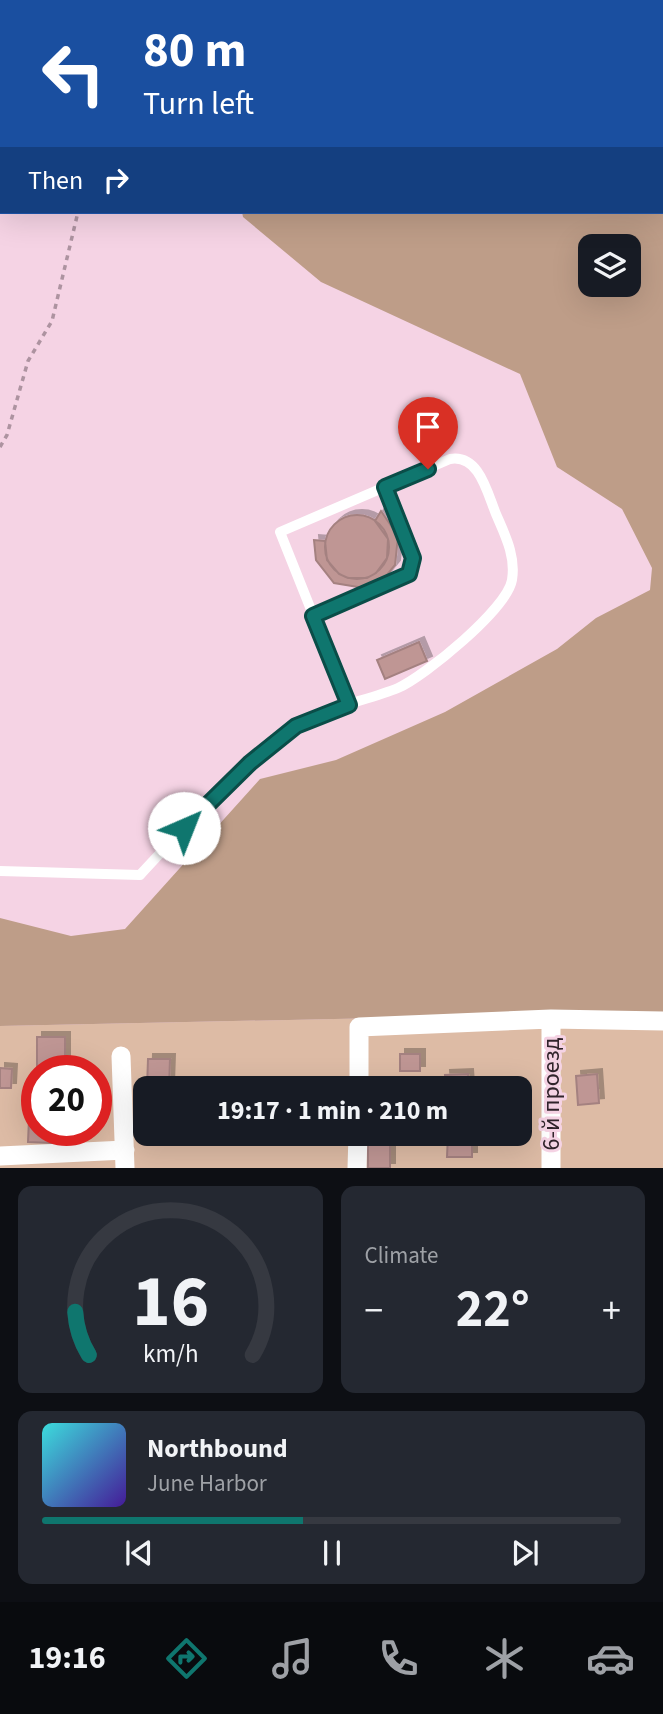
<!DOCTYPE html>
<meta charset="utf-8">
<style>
:root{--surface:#171b24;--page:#242831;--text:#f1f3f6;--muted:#9ea1a6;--line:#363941;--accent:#0f766e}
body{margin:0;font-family:"Source Sans 3",sans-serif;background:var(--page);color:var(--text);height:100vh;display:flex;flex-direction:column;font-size:26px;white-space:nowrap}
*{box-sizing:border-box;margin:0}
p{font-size:23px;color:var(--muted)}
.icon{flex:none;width:38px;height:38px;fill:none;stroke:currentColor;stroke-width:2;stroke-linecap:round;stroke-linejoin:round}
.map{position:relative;height:1168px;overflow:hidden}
.details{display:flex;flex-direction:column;gap:18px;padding:18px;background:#0d0f14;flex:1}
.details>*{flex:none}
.guide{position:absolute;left:0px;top:0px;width:663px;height:214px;box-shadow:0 7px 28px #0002;background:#1a4fa0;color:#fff;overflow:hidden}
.controls{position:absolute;left:578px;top:234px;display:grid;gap:14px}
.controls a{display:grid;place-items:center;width:63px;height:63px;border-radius:14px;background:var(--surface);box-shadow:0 7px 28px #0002;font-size:35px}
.speed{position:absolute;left:21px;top:1055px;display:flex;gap:14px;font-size:35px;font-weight:700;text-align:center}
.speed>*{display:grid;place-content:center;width:91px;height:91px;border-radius:50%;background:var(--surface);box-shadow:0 7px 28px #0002;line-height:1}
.speed .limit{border:10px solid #d22;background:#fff;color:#111}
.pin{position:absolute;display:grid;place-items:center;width:60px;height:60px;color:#fff;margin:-72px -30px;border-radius:50% 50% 50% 0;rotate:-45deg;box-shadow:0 0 7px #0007}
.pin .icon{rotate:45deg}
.me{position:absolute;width:77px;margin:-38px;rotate:44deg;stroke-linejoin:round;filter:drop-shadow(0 0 5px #0008)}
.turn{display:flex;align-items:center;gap:24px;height:147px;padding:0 28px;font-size:32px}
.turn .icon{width:91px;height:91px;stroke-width:2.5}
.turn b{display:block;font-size:49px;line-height:60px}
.then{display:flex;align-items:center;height:66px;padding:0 28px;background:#0003;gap:14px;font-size:26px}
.big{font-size:52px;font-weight:700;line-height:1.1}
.details .tile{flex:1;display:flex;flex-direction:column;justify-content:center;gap:10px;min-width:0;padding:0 24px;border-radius:14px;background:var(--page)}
.details .dial{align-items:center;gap:0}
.dial svg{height:182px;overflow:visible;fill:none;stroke:var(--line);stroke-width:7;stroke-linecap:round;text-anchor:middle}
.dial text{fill:var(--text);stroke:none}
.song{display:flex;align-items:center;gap:21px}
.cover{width:84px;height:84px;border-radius:10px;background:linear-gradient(135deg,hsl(180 70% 55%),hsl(260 70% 35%))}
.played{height:7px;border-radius:4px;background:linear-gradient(90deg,var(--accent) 45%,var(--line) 45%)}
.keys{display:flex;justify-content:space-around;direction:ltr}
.heat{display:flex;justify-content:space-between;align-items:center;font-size:38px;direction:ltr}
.details .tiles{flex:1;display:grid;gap:18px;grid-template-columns:1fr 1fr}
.tile:last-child{grid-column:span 2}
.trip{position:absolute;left:133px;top:1076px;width:399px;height:70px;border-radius:14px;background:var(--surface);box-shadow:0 7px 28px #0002;font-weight:700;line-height:70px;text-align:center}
.tabs{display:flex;height:112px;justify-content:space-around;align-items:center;background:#090b0e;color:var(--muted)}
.tabs .icon{width:49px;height:49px}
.tabs .current{color:var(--accent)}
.tabs b{font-size:32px;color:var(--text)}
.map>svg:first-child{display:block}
.green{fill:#ddbba5;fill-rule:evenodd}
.forest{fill:#be9d88;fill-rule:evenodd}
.building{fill:#bf9694;stroke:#a48180;stroke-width:2;filter:url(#shadow)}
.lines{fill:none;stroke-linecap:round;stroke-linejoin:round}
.path{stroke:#ad93a0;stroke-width:3.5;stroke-dasharray:5 5;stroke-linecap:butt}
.service{stroke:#fff;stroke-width:10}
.minor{stroke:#fff;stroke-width:19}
.route-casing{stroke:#0a4d48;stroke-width:18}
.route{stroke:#0f766e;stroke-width:12}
.labels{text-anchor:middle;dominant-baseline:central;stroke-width:6;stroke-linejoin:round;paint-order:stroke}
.street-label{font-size:24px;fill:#31242b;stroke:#f5d3e4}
</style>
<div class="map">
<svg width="663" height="1168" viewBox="0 0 663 1168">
<defs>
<filter id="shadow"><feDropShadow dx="5" dy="-5" stdDeviation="0" flood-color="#0004"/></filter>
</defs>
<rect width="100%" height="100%" fill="#f5d3e4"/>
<!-- green -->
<path class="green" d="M663,1012V1168H0V1026ZM37,1071H96V1130H37ZM145,1088H520V1134H145Z"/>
<!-- forest -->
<path class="forest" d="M204,0H663V1012L0,1026V918L71,936L125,929L260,779L336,760L445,712L557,649L596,618L650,590L652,568L622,509L557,467L520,374L321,282L243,217L242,212H662V2ZM590,247H628V285H590Z"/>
<!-- building -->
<path class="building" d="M381,511L398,536L395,565L382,581L364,588L334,583L316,560L314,540L325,541L327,560L339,574L348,578H367L376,573L387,558L388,539L375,521Z
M325 547a32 32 0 1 1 64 0a32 32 0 1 1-64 0Z
M419,642L427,661L385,679L377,660Z
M37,1037H65V1069H37Z
M400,1054H420V1071H400Z
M148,1059H170L169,1088H147Z
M0,1068L12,1069L11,1088H0Z
M468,1074L469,1088H446L445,1075Z
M597,1074L599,1103L578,1105L576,1076Z
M29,1119H37V1130H53L52,1143L28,1142Z
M148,1134H174V1141H148Z
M273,1134H293L294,1140L274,1141Z
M448,1134H472V1157H447Z
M368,1138H390V1168H368Z"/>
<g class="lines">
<!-- path -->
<path class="path" d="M115,2L116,0
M0,447L7,435L28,361L52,321L78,212"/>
<!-- service -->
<path class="service" d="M313,616L409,574L413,557L385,487
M0,871L140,875C188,823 236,770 294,728C320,708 367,701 398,688C425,676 507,609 512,580C516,556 505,535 496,514C487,492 479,454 450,459L280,532L349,705"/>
<!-- minor -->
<path class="minor" d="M121,1056L125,1168
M359,1088V1027L551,1019L663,1021
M0,1156L125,1150
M357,1168L358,1134
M551,1168V1019"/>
</g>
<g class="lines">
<!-- route casing -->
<g class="route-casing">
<path id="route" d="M184,828L250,763L296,726L349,705L313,616L409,574L413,558L385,487L428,469"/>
</g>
<!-- route -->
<use href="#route" class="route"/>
</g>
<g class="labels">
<!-- street labels -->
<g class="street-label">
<text transform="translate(551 1094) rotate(-90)">6-й проезд</text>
</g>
</g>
</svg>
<div class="controls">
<a><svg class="icon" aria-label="layers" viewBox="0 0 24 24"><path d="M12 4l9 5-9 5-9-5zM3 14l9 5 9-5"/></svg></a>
</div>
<div class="speed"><div class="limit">20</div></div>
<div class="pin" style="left:428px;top:469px;background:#d93025"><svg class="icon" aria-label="arrive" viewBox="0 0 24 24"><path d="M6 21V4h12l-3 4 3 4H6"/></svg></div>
<svg class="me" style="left:184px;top:828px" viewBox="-20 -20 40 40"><circle r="19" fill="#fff"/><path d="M0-13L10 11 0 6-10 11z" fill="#0f766e"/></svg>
<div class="trip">19:17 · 1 min · 210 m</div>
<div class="guide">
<div class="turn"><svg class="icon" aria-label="left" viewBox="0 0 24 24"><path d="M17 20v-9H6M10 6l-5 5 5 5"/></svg><div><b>80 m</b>Turn left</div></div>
<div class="then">Then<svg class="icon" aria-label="right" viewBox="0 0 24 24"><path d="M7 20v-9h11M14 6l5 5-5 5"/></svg></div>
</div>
</div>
<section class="details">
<div class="tiles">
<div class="tile dial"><svg viewBox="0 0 100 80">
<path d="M14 69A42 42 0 1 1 86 69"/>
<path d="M14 69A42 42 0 0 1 8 50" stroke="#0f766e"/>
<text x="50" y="56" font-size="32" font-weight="700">16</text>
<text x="50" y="72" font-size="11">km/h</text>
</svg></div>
<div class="tile"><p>Climate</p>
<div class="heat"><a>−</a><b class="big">22°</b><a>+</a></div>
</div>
<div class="tile">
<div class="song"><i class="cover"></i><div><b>Northbound</b><p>June Harbor</p></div></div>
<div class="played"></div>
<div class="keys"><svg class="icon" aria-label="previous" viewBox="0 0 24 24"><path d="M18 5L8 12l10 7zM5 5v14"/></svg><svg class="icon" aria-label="pause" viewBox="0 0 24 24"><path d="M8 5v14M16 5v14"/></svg><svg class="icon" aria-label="next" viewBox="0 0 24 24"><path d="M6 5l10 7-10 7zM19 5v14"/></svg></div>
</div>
</div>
</section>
<nav class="tabs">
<b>19:16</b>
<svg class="icon current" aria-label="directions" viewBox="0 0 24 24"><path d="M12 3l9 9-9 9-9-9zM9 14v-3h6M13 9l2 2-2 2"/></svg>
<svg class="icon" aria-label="music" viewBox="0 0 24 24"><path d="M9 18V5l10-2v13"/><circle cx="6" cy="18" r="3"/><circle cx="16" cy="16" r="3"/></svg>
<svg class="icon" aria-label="phone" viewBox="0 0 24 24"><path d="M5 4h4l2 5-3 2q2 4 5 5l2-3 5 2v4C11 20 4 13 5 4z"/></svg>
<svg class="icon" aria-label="climate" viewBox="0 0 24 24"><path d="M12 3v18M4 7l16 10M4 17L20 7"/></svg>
<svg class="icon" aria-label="car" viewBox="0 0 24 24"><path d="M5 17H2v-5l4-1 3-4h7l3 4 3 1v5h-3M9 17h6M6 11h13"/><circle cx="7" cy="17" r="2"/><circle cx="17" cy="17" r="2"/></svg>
</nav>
